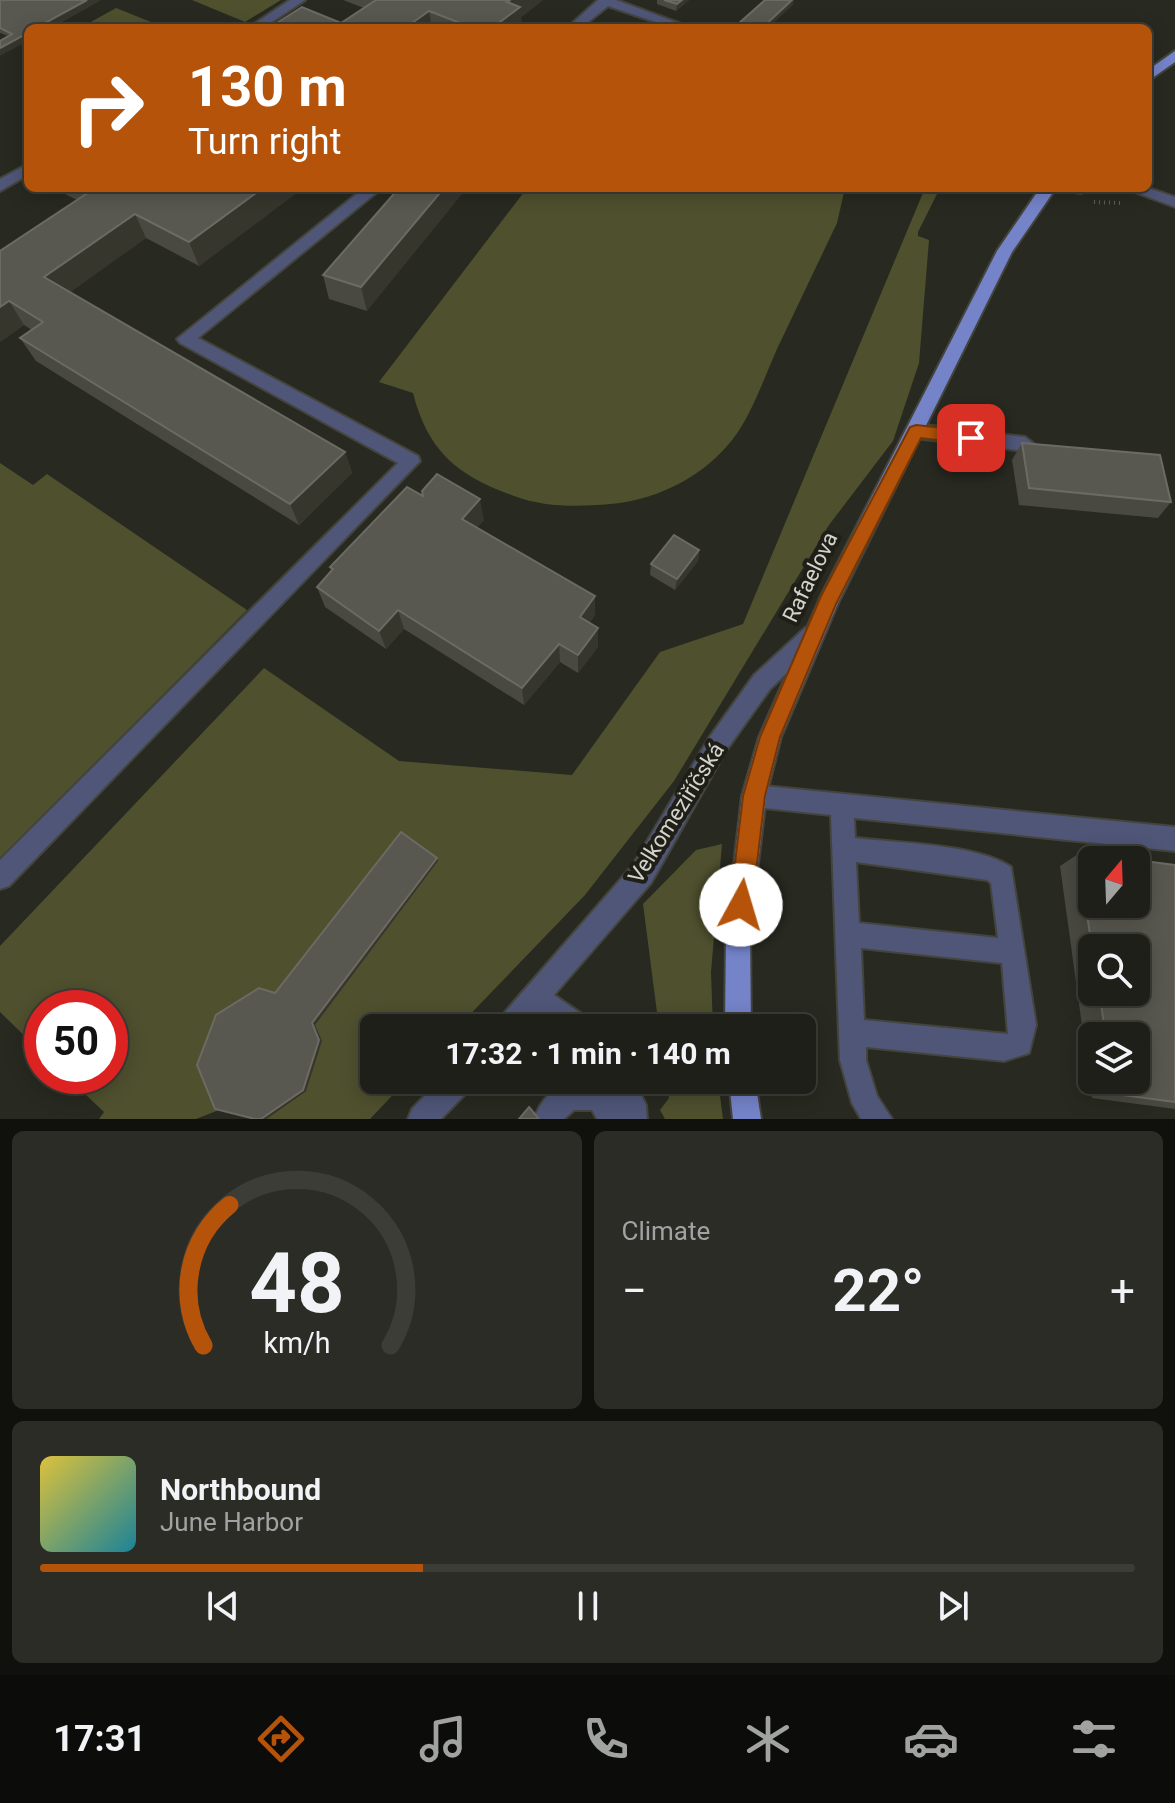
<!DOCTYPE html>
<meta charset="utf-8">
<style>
:root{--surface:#1e1f18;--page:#2b2c25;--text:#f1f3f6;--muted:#a1a2a2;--line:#3c3d37;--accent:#b45309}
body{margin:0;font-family:Roboto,sans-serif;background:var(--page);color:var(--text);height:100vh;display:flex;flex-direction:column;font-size:30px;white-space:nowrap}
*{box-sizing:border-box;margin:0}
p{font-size:26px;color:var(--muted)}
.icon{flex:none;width:44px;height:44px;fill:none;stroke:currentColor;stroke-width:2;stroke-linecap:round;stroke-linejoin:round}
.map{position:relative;height:1119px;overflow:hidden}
.sheet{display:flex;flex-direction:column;gap:12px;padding:12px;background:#10110d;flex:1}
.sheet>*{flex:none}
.banner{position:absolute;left:24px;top:24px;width:1128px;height:168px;border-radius:12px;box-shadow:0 4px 20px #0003,0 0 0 2px var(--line);background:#b45309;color:#fff;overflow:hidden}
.needle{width:52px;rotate:19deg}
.buttons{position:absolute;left:1078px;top:846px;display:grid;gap:16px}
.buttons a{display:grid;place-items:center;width:72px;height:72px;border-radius:12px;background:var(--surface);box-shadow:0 4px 20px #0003,0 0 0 2px var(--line);font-size:40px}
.speed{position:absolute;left:24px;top:990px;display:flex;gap:16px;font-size:40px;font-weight:700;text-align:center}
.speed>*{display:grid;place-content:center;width:104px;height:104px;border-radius:50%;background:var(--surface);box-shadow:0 4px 20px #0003,0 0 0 2px var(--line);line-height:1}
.speed .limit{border:12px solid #d22;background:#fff;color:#111}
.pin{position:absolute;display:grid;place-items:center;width:68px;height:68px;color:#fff;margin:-34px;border-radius:16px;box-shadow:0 4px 12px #0006}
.me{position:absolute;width:88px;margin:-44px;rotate:6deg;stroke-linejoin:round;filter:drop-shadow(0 0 6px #0008)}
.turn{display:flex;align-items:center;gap:28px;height:168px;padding:0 32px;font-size:36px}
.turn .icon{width:104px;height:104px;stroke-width:2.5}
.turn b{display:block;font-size:56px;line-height:68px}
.big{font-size:60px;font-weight:700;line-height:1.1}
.sheet .tile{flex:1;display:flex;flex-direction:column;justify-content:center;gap:12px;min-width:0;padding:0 28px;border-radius:12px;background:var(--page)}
.sheet .dial{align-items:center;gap:0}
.dial svg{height:208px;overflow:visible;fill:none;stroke:var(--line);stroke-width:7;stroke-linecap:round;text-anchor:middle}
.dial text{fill:var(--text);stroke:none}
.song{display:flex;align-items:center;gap:24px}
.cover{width:96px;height:96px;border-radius:12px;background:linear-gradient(135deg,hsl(50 70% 55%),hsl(190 70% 35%))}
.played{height:8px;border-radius:4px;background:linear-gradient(90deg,var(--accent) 35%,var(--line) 35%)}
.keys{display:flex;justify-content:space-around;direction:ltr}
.heat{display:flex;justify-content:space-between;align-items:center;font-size:44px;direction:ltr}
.sheet .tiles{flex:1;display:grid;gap:12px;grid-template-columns:1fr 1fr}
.tile:last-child{grid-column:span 2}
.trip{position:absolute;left:360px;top:1014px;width:456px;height:80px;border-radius:12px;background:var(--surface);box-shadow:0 4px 20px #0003,0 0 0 2px var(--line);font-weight:700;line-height:80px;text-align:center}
.tab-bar{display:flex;height:128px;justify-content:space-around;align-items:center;background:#0c0c0a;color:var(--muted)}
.tab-bar .icon{width:56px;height:56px}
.tab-bar .selected{color:var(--accent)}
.tab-bar b{font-size:36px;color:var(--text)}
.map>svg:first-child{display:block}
.green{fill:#4f502e}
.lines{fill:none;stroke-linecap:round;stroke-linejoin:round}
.minor-casing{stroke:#43443c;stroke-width:4}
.major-casing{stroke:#43443c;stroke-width:4}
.path{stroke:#61615a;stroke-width:4;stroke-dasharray:1 4;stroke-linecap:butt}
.minor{fill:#4f5678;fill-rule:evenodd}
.major{fill:#7583c9;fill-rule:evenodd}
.wall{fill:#494941;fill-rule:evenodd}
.shaded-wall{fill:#36362d}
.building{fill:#585850;stroke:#6b6b64;stroke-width:2}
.route{fill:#b45309;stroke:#753606;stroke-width:2}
.labels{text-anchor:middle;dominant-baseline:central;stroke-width:8;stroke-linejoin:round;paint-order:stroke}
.street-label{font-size:22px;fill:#d3d3ce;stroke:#1f1f17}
</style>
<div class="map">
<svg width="1175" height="1119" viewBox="0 0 1175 1119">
<rect width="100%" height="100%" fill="#282920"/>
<!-- green -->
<path class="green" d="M192,0H281L245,22Z
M116,8L166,28H80Z
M527,188H845L837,223C817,265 797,307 777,349C765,376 754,408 738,432C706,478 653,503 598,505C569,507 541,506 514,496C458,476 428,452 413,393L379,382Z
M925,188H940L918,232V236L929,240L919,363L893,441L829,525L674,781L585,895L457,1028H374V1080H407L370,1119H266L306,1091L219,1110L196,1119H99L104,1112L66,1076H110V1008H42V1053L0,1012V946L264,668L399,761L572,775L660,652L743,624Z
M0,463L33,485L47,474L247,610L0,859Z
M722,844L711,972L713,1028H659L643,904L696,850Z
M667,1080H718L723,1119H665L660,1110L669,1098Z"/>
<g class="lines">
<!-- minor casing -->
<g class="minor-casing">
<path id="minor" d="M290,0H305L263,28H248Z
M598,0H616L692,28H673L608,6L581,28H567Z
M28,164V175L0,191V179Z
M364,188H382L198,338L418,456L420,461L9,886L0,889V860L398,463L180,343L177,339Z
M1124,188H1148L1175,197V207Z
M916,424L1025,437L1034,444L1025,451L916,438L907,431Z
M812,626L819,628L823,635L819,642L770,689L725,752L651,883L554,995L589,1019L593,1028H557L537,1014L525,1028H495L499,1019L633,865L709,738L754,675L805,628Z
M754,785L1175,827V851L854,818L855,838C898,843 977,844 1011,867L1036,1025L1029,1053L1004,1061L866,1047V1060L877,1096L892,1119H861L852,1103L840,1060L831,815L754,807L746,804L742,796L746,788ZM856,862L987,880L991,883L998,938L859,923ZM861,948L1002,963L1008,1034L864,1020Z
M440,1080H472L469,1090L441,1119H408L412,1109Z
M607,1080H634L646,1105L647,1119H597L592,1110H574L564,1119H538L536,1114C546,1090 564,1082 588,1082C598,1082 605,1083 611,1091Z"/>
</g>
<!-- major casing -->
<g class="major-casing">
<path id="major" d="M1175,51V62L1148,81V70Z
M1040,188H1056L1012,252L838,603L781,737L766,796L750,932L751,1028H725L726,932L742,796L759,737L821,596L997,251Z
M1063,188H1089L1081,193L1066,191Z
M729,1080H755L761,1119H733Z"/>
</g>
<!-- path -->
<path class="path" d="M1094,202L1120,203"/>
<!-- minor -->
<use href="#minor" class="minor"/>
<!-- major -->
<use href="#major" class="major"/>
</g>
<!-- wall -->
<path class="wall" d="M0,0H101L51,28H28L8,36L0,33Z
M343,0H543L521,17L522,28H269L341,23L364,8Z
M657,0H689L676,11L657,4Z
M53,188H303L199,266L146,238L70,292L345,452L352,473L299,525L36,361L20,338L32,330L24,325L0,342V251L77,200Z
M399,188L367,311L329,299L323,275Z
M1022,443L1171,502L1158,518L1019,505L1012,460Z
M423,496L484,520L477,527L595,615L589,623L598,628V647L578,673L560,662L524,705L404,629L386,649L325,607L317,587L331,571L330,567Z
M699,550L698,561L675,590L650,575L651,564Z
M1078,854L1175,865V1109L1092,1098L1060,866ZM1092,948L1136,992H1092ZM1092,1036H1136V1080H1092Z"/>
<!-- shaded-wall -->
<path class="shaded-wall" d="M87,0H101L51,28H36Z
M510,0H543L521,17L522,28H492L507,2Z
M682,0H689L676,11L677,4Z
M792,0H794L793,5L768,28H762Z
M429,11L432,28H405Z
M28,33V41L0,56V48Z
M263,188H303L199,266L189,242Z
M444,188H467L367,311L361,287Z
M135,214L146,238L58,301L44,277Z
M9,301L24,325L0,342V307Z
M345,452L352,473L299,525L290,504Z
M480,499L484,520L466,540L462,519Z
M699,550L698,561L675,590L677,579Z
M595,596V615L580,636V617Z
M398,610L404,629L386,649L379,631Z
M598,628V647L578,673V655Z
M559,644L560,662L524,705L522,688Z
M437,858L438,861L315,1025L322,1041L306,1091L266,1119H261L312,1023Z"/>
<!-- building -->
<path class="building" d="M0,0H87L36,28H28V33L0,48V41L12,34L0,28Z
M376,0H510L507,2L520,7L492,28H473L429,11L405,28H269L302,7L341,23Z
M664,0H682L677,4Z
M765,0H792L762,28H745L737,25Z
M88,188H263L189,242L135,214L44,277L345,452L290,504L20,338L43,322L9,301L0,307V251L92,190Z
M399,188H444L361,287L323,275Z
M1022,443L1160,455L1171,502L1029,488Z
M437,474L480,499L462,519L595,596L580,617L598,628L578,655L559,644L522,688L398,610L379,631L317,587L333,569L330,567L407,487L423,496L422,491Z
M674,535L699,550L677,579L651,564Z
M401,832L437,858L312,1023L319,1040L303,1090L261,1119H255L215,1109L197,1065L216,1015L259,988L275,993Z
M1078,854L1135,860H1092V904H1136V860L1175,865V1102L1115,1094L1112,1080H1136V1036H1106L1099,992H1136V948H1092Z
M529,1107L539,1119H519Z"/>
<!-- route -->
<path class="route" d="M916,425L971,431L979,438L971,444L921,438L836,604L780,737L765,796L752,905L749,913L741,916L733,913L730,905L743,796L760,737L821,596L910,427Z"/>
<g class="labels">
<!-- street labels -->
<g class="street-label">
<text transform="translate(810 577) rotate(-64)">Rafaelova</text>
<text transform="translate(676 813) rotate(-58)">Velkomeziříčská</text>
</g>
</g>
</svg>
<div class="buttons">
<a><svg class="needle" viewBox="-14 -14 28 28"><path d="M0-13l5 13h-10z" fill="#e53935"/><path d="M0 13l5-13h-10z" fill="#a1a2a2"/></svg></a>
<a><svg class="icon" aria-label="search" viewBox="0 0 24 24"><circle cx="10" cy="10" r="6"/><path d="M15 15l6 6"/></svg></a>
<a><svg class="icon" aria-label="layers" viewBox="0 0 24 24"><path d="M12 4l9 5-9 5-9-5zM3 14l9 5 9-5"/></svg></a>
</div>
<div class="speed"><div class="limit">50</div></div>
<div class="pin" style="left:971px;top:438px;background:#d93025"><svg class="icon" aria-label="arrive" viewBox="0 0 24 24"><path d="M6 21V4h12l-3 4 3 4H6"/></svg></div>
<svg class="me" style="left:741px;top:905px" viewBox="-20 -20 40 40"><circle r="19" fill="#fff"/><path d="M0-13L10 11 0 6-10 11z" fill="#b45309"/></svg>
<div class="trip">17:32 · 1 min · 140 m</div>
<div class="banner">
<div class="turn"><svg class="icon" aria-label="right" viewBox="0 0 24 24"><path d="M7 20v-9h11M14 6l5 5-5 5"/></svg><div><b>130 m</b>Turn right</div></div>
</div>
</div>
<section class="sheet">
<div class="tiles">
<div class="tile dial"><svg viewBox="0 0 100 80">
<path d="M14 69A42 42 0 1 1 86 69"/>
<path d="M14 69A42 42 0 0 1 24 15" stroke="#b45309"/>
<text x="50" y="56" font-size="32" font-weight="700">48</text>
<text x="50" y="72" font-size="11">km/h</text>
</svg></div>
<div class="tile"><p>Climate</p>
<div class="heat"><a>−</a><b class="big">22°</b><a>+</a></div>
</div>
<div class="tile">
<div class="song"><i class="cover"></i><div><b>Northbound</b><p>June Harbor</p></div></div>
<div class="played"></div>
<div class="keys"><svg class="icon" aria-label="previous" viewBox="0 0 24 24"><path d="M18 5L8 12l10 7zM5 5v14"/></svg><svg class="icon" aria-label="pause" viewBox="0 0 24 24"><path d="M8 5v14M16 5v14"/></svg><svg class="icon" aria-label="next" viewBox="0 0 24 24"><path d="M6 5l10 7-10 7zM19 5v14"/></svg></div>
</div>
</div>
</section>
<nav class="tab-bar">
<b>17:31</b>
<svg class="icon selected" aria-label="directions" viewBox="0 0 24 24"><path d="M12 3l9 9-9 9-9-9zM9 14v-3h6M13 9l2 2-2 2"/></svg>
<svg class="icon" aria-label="music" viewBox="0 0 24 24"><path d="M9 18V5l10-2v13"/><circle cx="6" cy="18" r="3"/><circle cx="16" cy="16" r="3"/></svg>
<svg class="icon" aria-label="phone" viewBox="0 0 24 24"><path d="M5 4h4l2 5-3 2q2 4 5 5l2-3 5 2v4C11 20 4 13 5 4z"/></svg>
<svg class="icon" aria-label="climate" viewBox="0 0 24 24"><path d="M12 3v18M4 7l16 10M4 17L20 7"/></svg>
<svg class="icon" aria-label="car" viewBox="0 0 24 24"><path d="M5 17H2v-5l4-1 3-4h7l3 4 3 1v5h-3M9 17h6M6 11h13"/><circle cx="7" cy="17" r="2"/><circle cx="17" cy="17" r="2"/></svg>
<svg class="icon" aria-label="filters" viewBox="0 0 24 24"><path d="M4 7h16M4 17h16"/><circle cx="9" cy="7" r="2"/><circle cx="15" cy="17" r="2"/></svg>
</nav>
